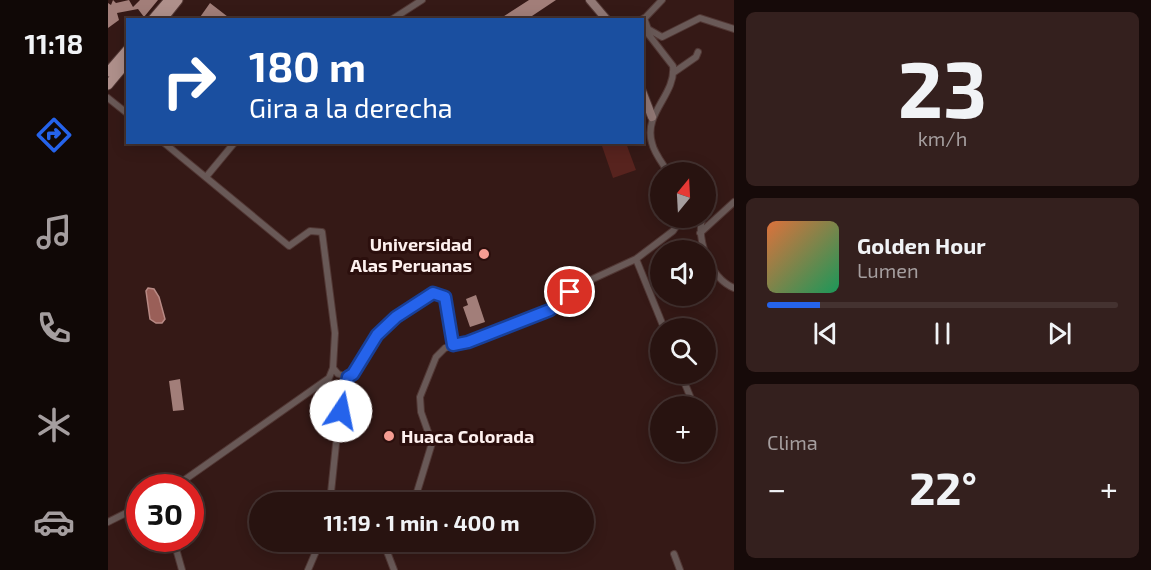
<!DOCTYPE html>
<html lang="es">
<meta charset="utf-8">
<style>
:root{--surface:#281310;--page:#34201e;--text:#f1f3f6;--muted:#a59e9f;--line:#443230;--accent:#2563eb}
body{margin:0;font-family:"Exo 2",sans-serif;background:var(--page);color:var(--text);height:100vh;display:flex;flex-direction:column;font-size:22px;white-space:nowrap}
*{box-sizing:border-box;margin:0}
p{font-size:20px;color:var(--muted)}
.icon{flex:none;width:33px;height:33px;fill:none;stroke:currentColor;stroke-width:2;stroke-linecap:round;stroke-linejoin:round}
.map{position:relative;flex:1;overflow:hidden}
.drawer{display:flex;flex-direction:column;gap:12px;padding:12px;background:#160a09;width:417px}
.drawer>*{flex:none}
.banner{position:absolute;left:18px;top:18px;width:518px;height:126px;border-radius:0px;box-shadow:0 3px 15px #0003,0 0 0 2px var(--line);background:#1a4fa0;color:#fff;overflow:hidden}
.needle{width:39px;rotate:18deg}
.tools{position:absolute;left:542px;top:162px;display:grid;gap:12px}
.tools a{display:grid;place-items:center;width:66px;height:66px;border-radius:50%;background:var(--surface);box-shadow:0 3px 15px #0003,0 0 0 2px var(--line);font-size:30px}
.speed{position:absolute;left:18px;top:474px;display:flex;gap:12px;font-size:30px;font-weight:700;text-align:center}
.speed>*{display:grid;place-content:center;width:78px;height:78px;border-radius:50%;background:var(--surface);box-shadow:0 3px 15px #0003,0 0 0 2px var(--line);line-height:1}
.speed .limit{border:9px solid #d22;background:#fff;color:#111}
.pin{position:absolute;display:grid;place-items:center;width:51px;height:51px;color:#fff;margin:-26px;border:3px solid #fff;border-radius:50%;box-shadow:0 2px 6px #0007}
.me{position:absolute;width:66px;margin:-33px;rotate:11deg;stroke-linejoin:round;filter:drop-shadow(0 0 4px #0008)}
.turn{display:flex;align-items:center;gap:21px;height:126px;padding:0 24px;font-size:27px}
.turn .icon{width:78px;height:78px;stroke-width:2.5}
.turn b{display:block;font-size:42px;line-height:51px}
.big{font-size:45px;font-weight:700;line-height:1.1}
.drawer .tile{flex:1;display:flex;flex-direction:column;justify-content:center;gap:9px;min-width:0;padding:0 21px;border-radius:9px;background:var(--page)}
.drawer .dial{align-items:center;gap:0}
.dial b{font-size:78px;line-height:1}
.song{display:flex;align-items:center;gap:18px}
.cover{width:72px;height:72px;border-radius:9px;background:linear-gradient(135deg,hsl(20 70% 55%),hsl(150 70% 35%))}
.played{height:6px;border-radius:3px;background:linear-gradient(90deg,var(--accent) 15%,var(--line) 15%)}
.keys{display:flex;justify-content:space-around;direction:ltr}
.heat{display:flex;justify-content:space-between;align-items:center;font-size:33px;direction:ltr}
.trip{position:absolute;left:141px;top:492px;width:345px;height:60px;border-radius:30px;background:var(--surface);box-shadow:0 3px 15px #0003,0 0 0 2px var(--line);font-weight:700;line-height:60px;text-align:center}
main{display:flex;flex:1;min-height:0}
.tabs{display:flex;flex-direction:column;width:108px;justify-content:space-around;align-items:center;background:#100806;color:var(--muted)}
.tabs .icon{width:42px;height:42px}
.tabs .selected{color:var(--accent)}
.tabs b{font-size:27px;color:var(--text)}
.map>svg:first-child{display:block}
.green{fill:#57231e}
.water{fill:#9a5f58;stroke:#b88a85;stroke-width:1.5}
.building{fill:#a27e79}
.lines{fill:none;stroke-linecap:round;stroke-linejoin:round}
.street-casing{stroke:#513734;stroke-width:8}
.secondary-casing{stroke:#513734;stroke-width:10}
.primary-casing{stroke:#513734;stroke-width:11}
.street{stroke:#695957;stroke-width:6}
.secondary{stroke:#917875;stroke-width:8}
.primary{stroke:#af908b;stroke-width:9}
.route-casing{stroke:#184099;stroke-width:15}
.route{stroke:#2563eb;stroke-width:10}
.poi-dot{fill:#f59c92;stroke:#2b0f0d;stroke-width:2}
.labels{text-anchor:middle;dominant-baseline:central;stroke-width:6;stroke-linejoin:round;paint-order:stroke}
.poi-label{font-size:18px;font-weight:bold;fill:#fdf0ee;stroke:#2b0f0d;text-anchor:end}
</style>
<main>
<nav class="tabs">
<b>11:18</b>
<svg class="icon selected" aria-label="directions" viewBox="0 0 24 24"><path d="M12 3l9 9-9 9-9-9zM9 14v-3h6M13 9l2 2-2 2"/></svg>
<svg class="icon" aria-label="music" viewBox="0 0 24 24"><path d="M9 18V5l10-2v13"/><circle cx="6" cy="18" r="3"/><circle cx="16" cy="16" r="3"/></svg>
<svg class="icon" aria-label="phone" viewBox="0 0 24 24"><path d="M5 4h4l2 5-3 2q2 4 5 5l2-3 5 2v4C11 20 4 13 5 4z"/></svg>
<svg class="icon" aria-label="climate" viewBox="0 0 24 24"><path d="M12 3v18M4 7l16 10M4 17L20 7"/></svg>
<svg class="icon" aria-label="car" viewBox="0 0 24 24"><path d="M5 17H2v-5l4-1 3-4h7l3 4 3 1v5h-3M9 17h6M6 11h13"/><circle cx="7" cy="17" r="2"/><circle cx="17" cy="17" r="2"/></svg>
</nav>
<div class="map">
<svg width="626" height="570" viewBox="0 0 626 570">
<rect width="100%" height="100%" fill="#351916"/>
<!-- green -->
<path class="green" d="M493,143H518L528,170L505,178Z"/>
<!-- water -->
<path class="water" d="M40,288L46,289L51,297L57,319L54,323H48L42,319L38,291Z"/>
<!-- building -->
<path class="building" d="M5,0L8,3L21,0L25,7L32,0H50L36,17L30,9L9,13L11,20L0,28V3L3,5Z
M421,0H448L418,20H390Z
M102,3L124,20H90Z
M368,295L377,322L362,327L355,307L360,305L358,299Z
M72,379L76,410L65,411L61,381Z"/>
<g class="lines">
<!-- street casing -->
<g class="street-casing">
<path id="street" d="M536,18L540,29L554,37L592,18L626,29
M283,20L314,0
M535,20L554,0
M534,26L565,66C568,95 535,113 544,143C546,153 555,164 560,172
M565,73L588,57L590,52
M0,98L20,114
M55,142L181,246L202,231L214,232L227,333L225,368L230,374L240,377L245,374L269,335L288,317L325,293L337,297L345,345
M98,177L127,142
M594,218C589,241 602,278 626,288
M592,233L626,202
M528,259L556,328
M573,374L586,406
M65,488L221,378L225,368
M222,502L228,444L240,377
M306,502L324,443L313,412L312,397L328,357L337,348L360,342L442,310L462,292L478,282L528,259L565,231L574,218
M0,522L32,506
M65,538L74,570
M279,542L278,549L286,570
M566,554L572,570
M200,570L212,542"/>
</g>
<!-- secondary casing -->
<g class="secondary-casing">
<path id="secondary" d="M482,0L499,20
M534,91L544,117"/>
</g>
<!-- primary casing -->
<g class="primary-casing">
<path id="primary" d="M44,20L61,0
M54,20L70,0
M0,72L20,49
M0,85L20,61"/>
</g>
<!-- street -->
<use href="#street" class="street"/>
<!-- secondary -->
<use href="#secondary" class="secondary"/>
<!-- primary -->
<use href="#primary" class="primary"/>
</g>
<g class="lines">
<!-- route casing -->
<g class="route-casing">
<path id="route" d="M233,411L240,377L245,374L269,335L288,317L325,293L337,297L345,345L360,342L442,310L462,292"/>
</g>
<!-- route -->
<use href="#route" class="route"/>
</g>
<!-- markers -->
<g class="poi-dot">
<circle cx="376" cy="254" r="6"/>
<circle cx="281" cy="436" r="6"/>
</g>
<g class="labels">
<!-- poi labels -->
<g class="poi-label">
<text x="364" y="244">Universidad<tspan x="364" dy="21">Alas Peruanas</tspan></text>
<text x="293" y="436" text-anchor="start">Huaca Colorada</text>
</g>
</g>
</svg>
<div class="tools">
<a><svg class="needle" viewBox="-14 -14 28 28"><path d="M0-13l5 13h-10z" fill="#e53935"/><path d="M0 13l5-13h-10z" fill="#a59e9f"/></svg></a>
<a><svg class="icon" aria-label="sound" viewBox="0 0 24 24"><path d="M4 9h4l5-4v14l-5-4H4zM17 9q2 3 0 6"/></svg></a>
<a><svg class="icon" aria-label="search" viewBox="0 0 24 24"><circle cx="10" cy="10" r="6"/><path d="M15 15l6 6"/></svg></a>
<a>+</a>
</div>
<div class="speed"><div class="limit">30</div></div>
<div class="pin" style="left:462px;top:292px;background:#d93025"><svg class="icon" aria-label="arrive" viewBox="0 0 24 24"><path d="M6 21V4h12l-3 4 3 4H6"/></svg></div>
<svg class="me" style="left:233px;top:411px" viewBox="-20 -20 40 40"><circle r="19" fill="#fff"/><path d="M0-13L10 11 0 6-10 11z" fill="#2563eb"/></svg>
<div class="trip">11:19 · 1 min · 400 m</div>
<div class="banner">
<div class="turn"><svg class="icon" aria-label="right" viewBox="0 0 24 24"><path d="M7 20v-9h11M14 6l5 5-5 5"/></svg><div><b>180 m</b>Gira a la derecha</div></div>
</div>
</div>
<section class="drawer">
<div class="tile dial"><b>23</b><p>km/h</p></div>
<div class="tile">
<div class="song"><i class="cover"></i><div><b>Golden Hour</b><p>Lumen</p></div></div>
<div class="played"></div>
<div class="keys"><svg class="icon" aria-label="previous" viewBox="0 0 24 24"><path d="M18 5L8 12l10 7zM5 5v14"/></svg><svg class="icon" aria-label="pause" viewBox="0 0 24 24"><path d="M8 5v14M16 5v14"/></svg><svg class="icon" aria-label="next" viewBox="0 0 24 24"><path d="M6 5l10 7-10 7zM19 5v14"/></svg></div>
</div>
<div class="tile"><p>Clima</p>
<div class="heat"><a>−</a><b class="big">22°</b><a>+</a></div>
</div>
</section>
</main>
